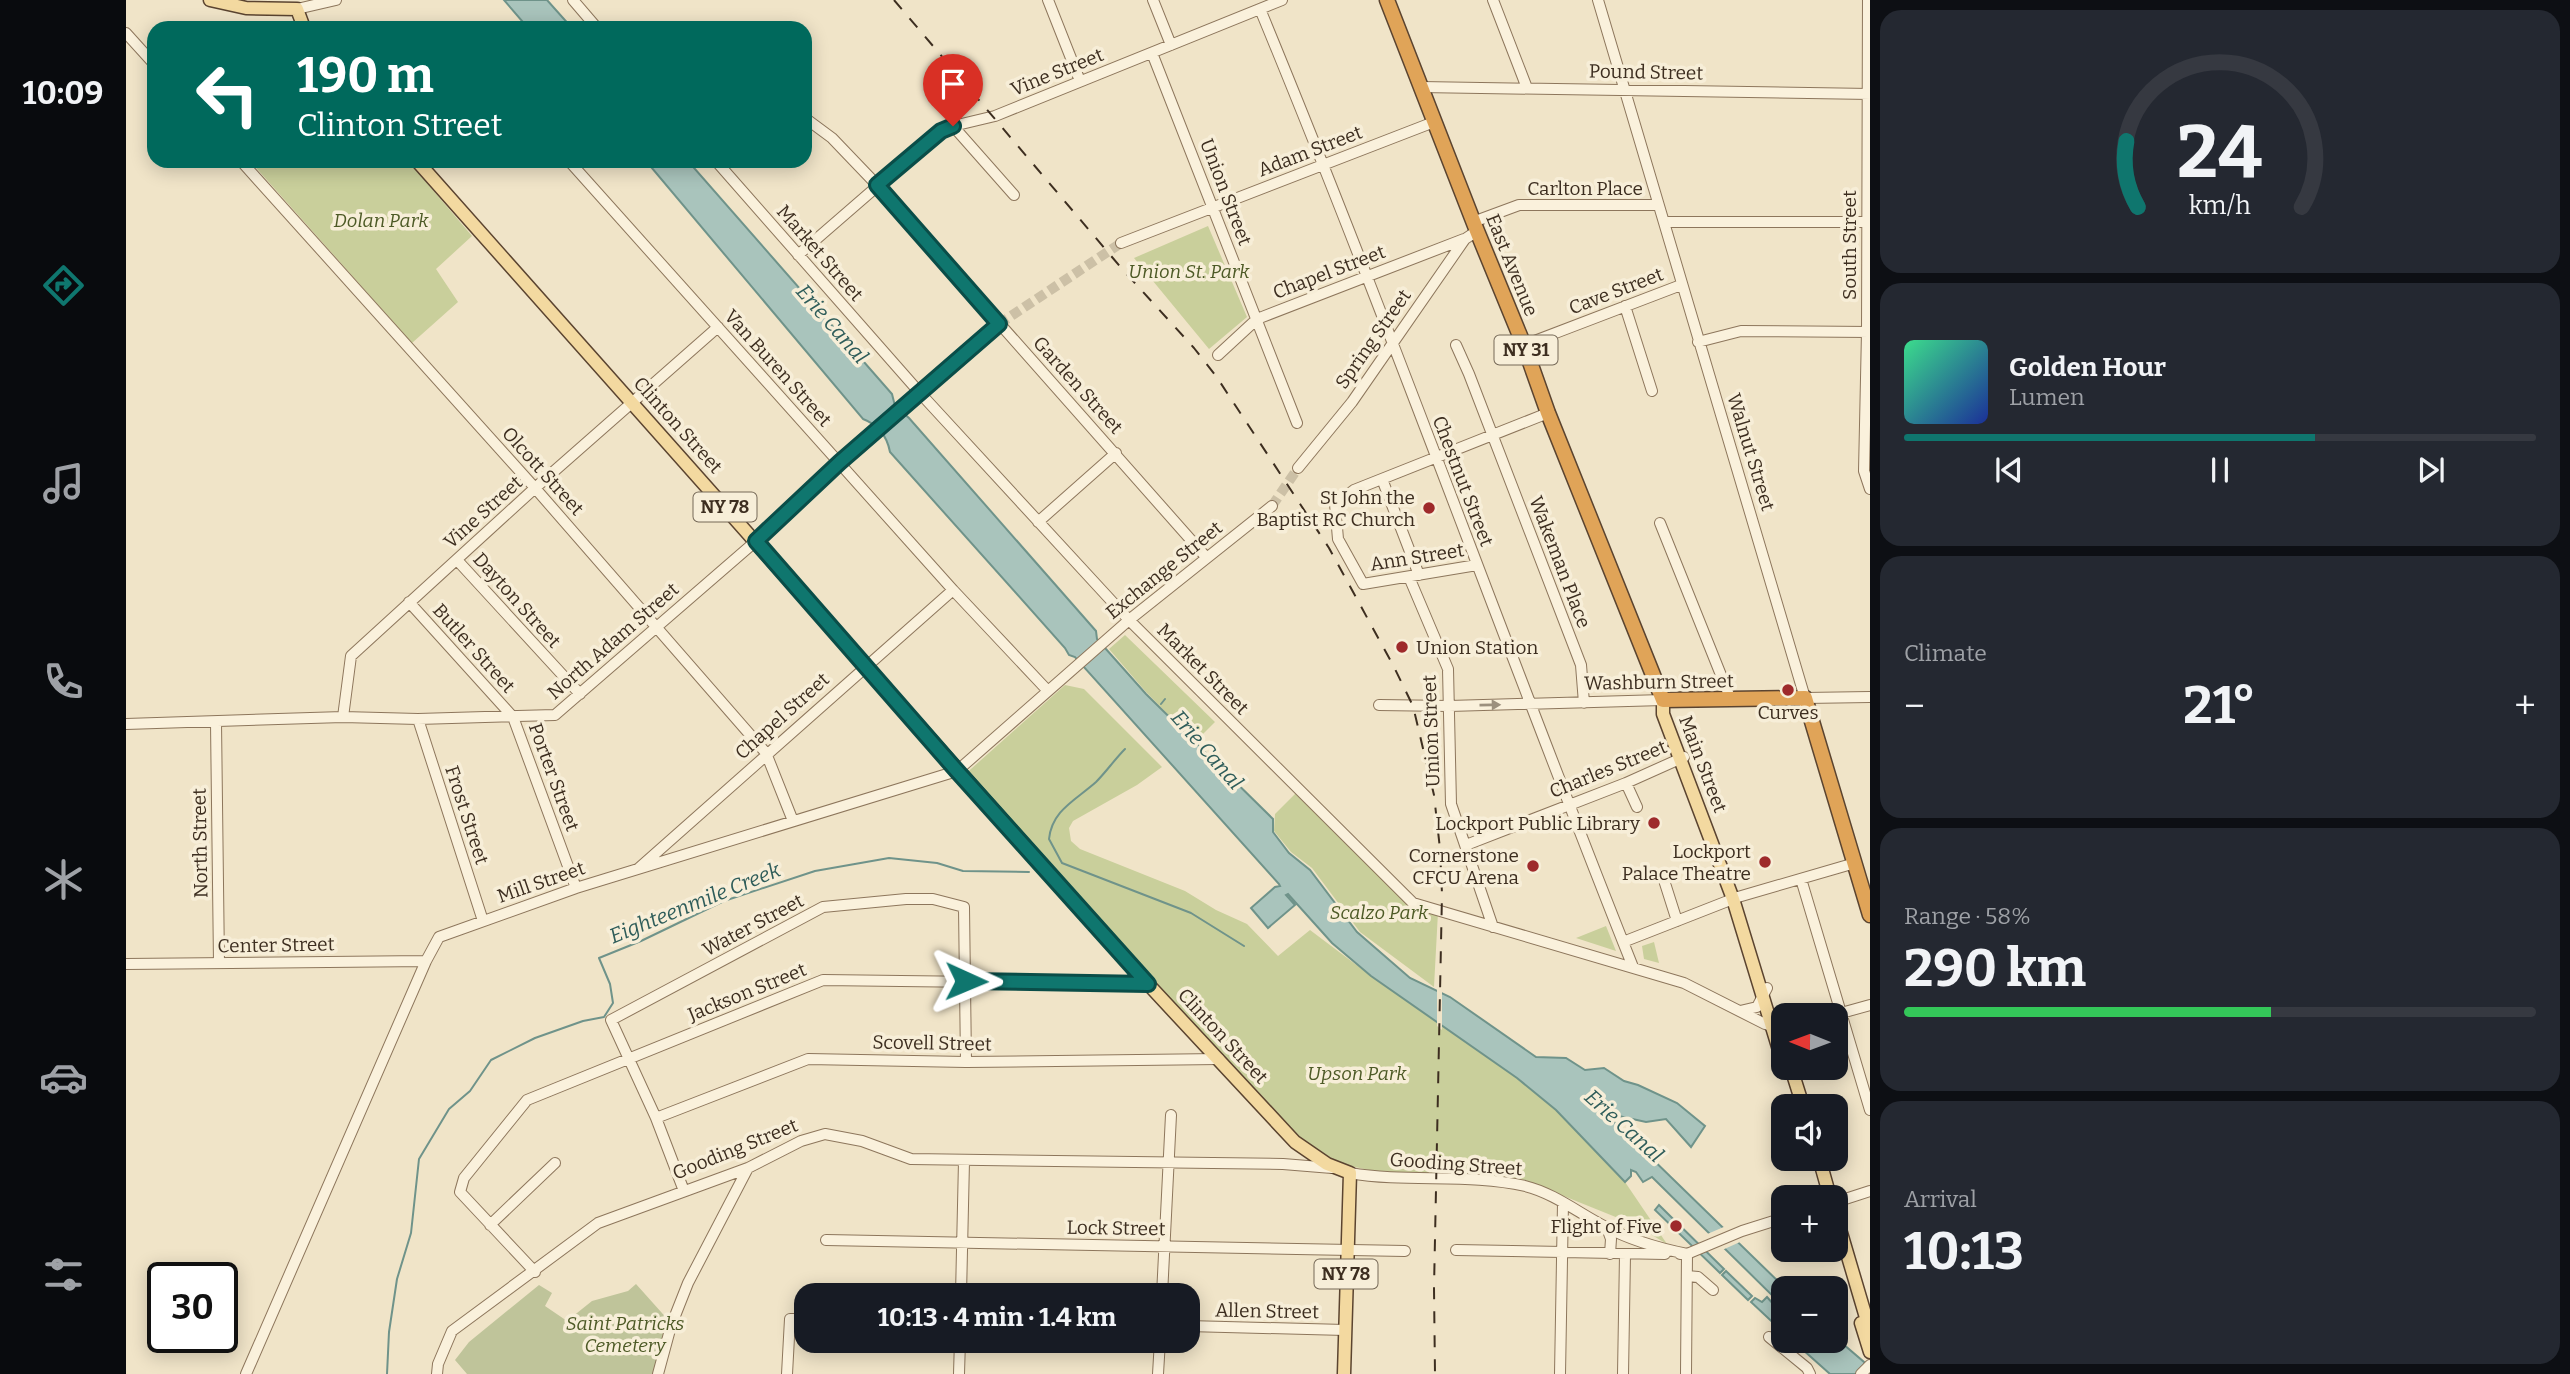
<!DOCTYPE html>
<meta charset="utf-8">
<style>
:root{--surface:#171b24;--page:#242831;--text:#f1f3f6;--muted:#9ea1a6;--line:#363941;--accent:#0f766e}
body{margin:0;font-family:Bitter,serif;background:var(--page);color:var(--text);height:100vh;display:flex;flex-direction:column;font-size:26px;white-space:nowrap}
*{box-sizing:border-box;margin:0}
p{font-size:23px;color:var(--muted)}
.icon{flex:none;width:38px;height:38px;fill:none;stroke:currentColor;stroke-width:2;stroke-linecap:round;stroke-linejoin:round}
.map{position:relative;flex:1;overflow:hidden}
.details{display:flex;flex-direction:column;gap:10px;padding:10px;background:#0d0f14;width:700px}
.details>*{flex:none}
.guide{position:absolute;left:21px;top:21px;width:665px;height:147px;border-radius:21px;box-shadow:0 4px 18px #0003;background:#00695c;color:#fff;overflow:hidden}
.needle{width:46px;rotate:271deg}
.buttons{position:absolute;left:1645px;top:1003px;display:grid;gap:14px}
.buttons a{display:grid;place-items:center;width:77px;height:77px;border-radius:14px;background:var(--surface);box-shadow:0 4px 18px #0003;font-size:35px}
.speed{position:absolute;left:21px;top:1262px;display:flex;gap:14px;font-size:35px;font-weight:700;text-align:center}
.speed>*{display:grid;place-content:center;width:91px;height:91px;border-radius:50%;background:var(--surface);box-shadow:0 4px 18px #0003;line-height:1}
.speed .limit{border:4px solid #111;border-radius:10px;background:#fff;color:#111}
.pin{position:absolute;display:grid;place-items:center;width:60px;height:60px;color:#fff;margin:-72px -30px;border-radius:50% 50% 50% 0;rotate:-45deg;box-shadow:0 0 7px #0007}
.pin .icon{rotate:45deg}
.me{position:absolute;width:77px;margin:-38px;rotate:91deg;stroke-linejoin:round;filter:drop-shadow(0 0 5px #0008)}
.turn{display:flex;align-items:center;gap:24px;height:147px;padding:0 35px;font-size:32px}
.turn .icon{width:91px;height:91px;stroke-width:2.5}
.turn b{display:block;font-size:49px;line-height:60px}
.big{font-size:52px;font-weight:700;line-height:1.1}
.details .card{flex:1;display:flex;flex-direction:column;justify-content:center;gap:10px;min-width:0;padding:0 24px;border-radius:21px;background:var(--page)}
.details .dial{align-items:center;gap:0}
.dial svg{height:182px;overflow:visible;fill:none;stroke:var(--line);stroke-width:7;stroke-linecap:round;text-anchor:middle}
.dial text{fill:var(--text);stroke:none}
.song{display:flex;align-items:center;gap:21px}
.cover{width:84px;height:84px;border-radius:10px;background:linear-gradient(135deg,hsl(150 70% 55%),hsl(230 70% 35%))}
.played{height:7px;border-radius:4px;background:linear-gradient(90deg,var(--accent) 65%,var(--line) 65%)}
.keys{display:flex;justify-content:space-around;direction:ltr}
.heat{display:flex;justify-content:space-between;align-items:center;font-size:38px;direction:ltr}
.charge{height:10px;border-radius:5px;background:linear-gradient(90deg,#34c759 58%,var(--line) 0)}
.trip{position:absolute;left:668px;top:1283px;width:406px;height:70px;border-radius:21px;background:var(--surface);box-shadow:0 4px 18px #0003;font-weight:700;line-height:70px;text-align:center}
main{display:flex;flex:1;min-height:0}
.tab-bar{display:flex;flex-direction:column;width:126px;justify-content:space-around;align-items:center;background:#090b0e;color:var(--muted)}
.tab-bar .icon{width:49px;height:49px}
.tab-bar .selected{color:var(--accent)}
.tab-bar b{font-size:32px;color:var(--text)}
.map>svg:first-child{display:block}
.green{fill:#c9cf9b}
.cemetery{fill:#bfc49a}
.water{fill:#a9c4bc;stroke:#6f938a;stroke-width:2}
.pier{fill:#f0e4c8}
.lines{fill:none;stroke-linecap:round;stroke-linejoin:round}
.stream{stroke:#6f938a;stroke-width:2}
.minor-tunnel{stroke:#ccc0a6;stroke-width:10;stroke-dasharray:10 5;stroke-linecap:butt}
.minor-casing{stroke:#8d765c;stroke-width:12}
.major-casing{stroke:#5b4430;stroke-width:15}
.highway-casing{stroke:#5b4430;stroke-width:17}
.minor{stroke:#faf1dc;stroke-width:10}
.major{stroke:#f3d9a0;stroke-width:12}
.highway{stroke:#e0a458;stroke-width:14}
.rail{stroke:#3d2e20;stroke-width:2;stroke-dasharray:12 12;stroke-linecap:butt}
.oneway{fill:#9c907e}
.route-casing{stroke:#0a4d48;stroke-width:18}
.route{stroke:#0f766e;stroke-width:12}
.poi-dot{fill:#9e2a2b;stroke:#f7eed8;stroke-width:2.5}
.labels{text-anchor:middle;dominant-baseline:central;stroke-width:7;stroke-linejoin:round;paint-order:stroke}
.shield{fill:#f7eed8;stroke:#756857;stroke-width:2}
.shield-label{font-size:18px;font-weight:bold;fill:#3d2e20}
.street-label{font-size:19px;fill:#3d2e20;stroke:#f7eed8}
.park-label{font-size:19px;font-style:italic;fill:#4d5a26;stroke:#f7eed8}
.poi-label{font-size:19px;fill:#3d2e20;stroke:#f7eed8;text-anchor:end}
.water-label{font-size:21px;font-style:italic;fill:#2f5d5a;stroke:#f7eed8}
</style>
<main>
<nav class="tab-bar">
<b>10:09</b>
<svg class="icon selected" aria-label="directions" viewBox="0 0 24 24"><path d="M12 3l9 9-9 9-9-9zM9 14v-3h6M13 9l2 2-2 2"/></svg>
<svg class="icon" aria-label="music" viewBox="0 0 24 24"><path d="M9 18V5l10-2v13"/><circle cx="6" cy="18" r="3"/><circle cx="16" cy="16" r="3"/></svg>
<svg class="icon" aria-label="phone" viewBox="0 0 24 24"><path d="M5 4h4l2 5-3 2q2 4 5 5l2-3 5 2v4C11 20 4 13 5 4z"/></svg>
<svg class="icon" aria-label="climate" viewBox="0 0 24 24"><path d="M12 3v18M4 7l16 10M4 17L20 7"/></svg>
<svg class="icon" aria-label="car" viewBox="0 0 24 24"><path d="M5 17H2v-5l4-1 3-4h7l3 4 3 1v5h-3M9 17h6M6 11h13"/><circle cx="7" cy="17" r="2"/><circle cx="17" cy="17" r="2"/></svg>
<svg class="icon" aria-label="filters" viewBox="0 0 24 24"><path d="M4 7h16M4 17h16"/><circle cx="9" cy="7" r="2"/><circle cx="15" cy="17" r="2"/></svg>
</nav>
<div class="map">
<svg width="1744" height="1374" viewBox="0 0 1744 1374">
<rect width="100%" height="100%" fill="#f0e4c8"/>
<!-- green -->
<path class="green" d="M124,161H282L346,236L310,269L332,302L286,343Z
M1082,226L1121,317L1083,349L1008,258Z
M999,635L1089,722L1069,742L1020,692L983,649Z
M939,685L958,689L1036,767L1011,785L947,821L943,828L945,841L954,849L1059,891L1090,910L1121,924L1152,956L1184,930L1245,976L1391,1078L1430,1110L1499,1182L1541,1244L1507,1224L1393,1178L1253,1172L1224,1166L1203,1158L1167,1133L836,777Z
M1173,790L1285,905L1312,912L1308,987L1234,932L1186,868L1165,852L1148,831L1149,814Z
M1480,926L1490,951L1450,938Z
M1528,942L1533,963L1518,959L1516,946Z"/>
<!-- cemetery -->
<path class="cemetery" d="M510,1284L544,1322L530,1374H341L329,1360L343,1342L413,1285L426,1293L419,1306L441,1321L466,1301L502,1291Z"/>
<!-- water -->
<path class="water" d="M378,0H421L446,28H402Z
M520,161H562L766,394L769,406L783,418L970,631L971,639L1020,694L1147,819V832L1163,853L1184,870L1231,932L1284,978L1324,997L1410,1057L1440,1058L1459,1070L1478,1068L1498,1081L1512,1085L1551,1103L1579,1126L1565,1147L1540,1119L1520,1122L1479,1113L1659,1288L1657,1306L1526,1177L1517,1182L1510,1172L1505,1170V1176L1499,1182L1430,1110L1391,1078L1245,976L1206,943L1162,894L1160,895L1169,905L1142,928L1125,908L1149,887L1154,886L1153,884L949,657L943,655L939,648L764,452C761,436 753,425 737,419Z
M1533,1205L1598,1269L1594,1273L1529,1210Z
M1600,1271L1626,1296L1622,1300L1596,1275Z
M1641,1297L1657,1315V1332L1625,1302L1629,1298L1636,1302Z
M1710,1338L1738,1362L1744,1374H1704L1667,1341H1685L1699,1350L1700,1347L1693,1341L1710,1340Z"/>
<!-- pier -->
<path class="pier" d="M1311,987L1316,990V1030L1311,1026Z
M1600,1226L1614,1242L1594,1251L1579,1235Z"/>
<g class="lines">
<!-- stream -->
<path class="stream" d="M1035,704L1039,699
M936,863L1065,913L1118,946
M936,863L923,839C926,810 950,800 970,782C980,772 989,759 999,749
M261,1374L263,1332L271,1279L285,1233L293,1159L323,1109L344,1091L365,1060L409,1038L457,1021L478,1017L487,1003L484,984L473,958L515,941L598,901L689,871L763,858L811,863L837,871L903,872"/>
<!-- minor-tunnel -->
<path class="minor-tunnel" d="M873,324L995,243
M1146,506L1172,468"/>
<!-- minor casing -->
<g class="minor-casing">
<path id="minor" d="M447,0L471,28
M922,0L954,81
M1027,0L1045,45
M1367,0L1401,88
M1472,0L1679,698L1744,697
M1742,0L1741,332L1738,471L1744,489
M171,9L210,0
M1134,9C1265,326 1380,649 1507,967
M0,33L28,64
M1026,53L1171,423
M1295,87L1744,94
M679,118L706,138L751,185L1080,557
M827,126L888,195
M115,161L409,488L640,753L667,821
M443,161L827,590L922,691
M590,161L794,393L1003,620L1287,903L1558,983L1639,1024L1657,1029
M1347,222L1393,205H1531
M1538,222H1740
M995,243L1308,122
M672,255L815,131L827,126L869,116L1156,0
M1499,306L1526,391
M1572,342L1615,331L1744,332
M1330,345L1343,374L1455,665L1458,703
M1398,345L1555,285
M1092,355L1131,319L1338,239
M1172,468L1226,402L1339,239L1351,231
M1256,479L1293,575
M912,522L990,453
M1534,523L1605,700
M331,560L454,694
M1351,565L1237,584L1212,539L1209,504L1228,490L1422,413
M1283,577L1322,669L1325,804L1367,927
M283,602L387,717L450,888
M1253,705L1323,706L1537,700
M217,717L225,656L409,488L592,327
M292,719L357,921
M90,723L93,963
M0,724L217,717L292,719L429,715L630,541L714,462L873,324
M1500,783L1511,807
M1340,845L1500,783L1558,757
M513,868L827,590
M1537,877L1551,921
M1675,879L1744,1110
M1497,942L1612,897L1729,863
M0,964L300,961
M1614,1011L1631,1007L1641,988
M1708,1015L1744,1005
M530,1118L682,1059L840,1062L1093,1059
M1224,1173C1281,1183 1344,1173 1399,1186C1428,1193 1454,1214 1480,1227C1506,1241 1532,1248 1561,1254
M558,1191L530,1118L485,1020L697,907L780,899H807L838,907L840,1062
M1710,1202L1744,1191
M364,1225L429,1163
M1481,1228L1485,1239L1484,1254
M700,1240L1279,1251
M1330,1250L1539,1254
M1554,1254H1561L1616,1231L1657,1218
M409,1272L334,1192L338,1178L401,1100L697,980L1022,984
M1561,1276L1572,1277L1587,1290
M835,1295L838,1161
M1036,1295L1045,1115
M1062,1326L1219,1330
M1643,1337L1681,1368L1684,1374
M120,1374L300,961L313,937L450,888L831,771L1003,620L1146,506
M311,1374L312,1364L326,1331L472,1223L622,1168L675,1141L699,1134L736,1141L785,1159L1157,1164L1206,1168
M532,1374L545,1326L562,1283L622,1168
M661,1374L664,1319H681
M833,1374L834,1340
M1032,1374L1034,1340
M1434,1374L1437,1203
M1497,1374L1499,1255
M1560,1374L1561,1254
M1735,1374L1744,1365"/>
</g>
<!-- major casing -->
<g class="major-casing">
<path id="major" d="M84,0L120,8L171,9L178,28
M291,161L1022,984L1169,1142L1201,1164L1224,1173L1218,1374
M1537,700V714L1607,899L1657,1063
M1665,1068L1677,1106
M1693,1158L1704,1197
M1710,1216L1744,1331
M1735,1323L1744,1352"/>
</g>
<!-- highway casing -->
<g class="highway-casing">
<path id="highway" d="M1261,0L1351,231L1399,348L1422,413L1537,700L1679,698L1744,915"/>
</g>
<!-- minor -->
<use href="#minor" class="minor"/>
<!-- major -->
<use href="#major" class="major"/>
<!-- highway -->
<use href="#highway" class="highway"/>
<!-- rail -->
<path class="rail" d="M768,0L997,270L1068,348L1090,376L1203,548L1267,665L1287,706L1308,795L1314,849L1316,894L1308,1288L1309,1374"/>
</g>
<!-- one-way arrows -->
<defs><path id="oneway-solid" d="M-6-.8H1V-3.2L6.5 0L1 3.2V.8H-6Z" transform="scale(1.75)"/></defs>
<use class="oneway" href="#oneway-solid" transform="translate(1364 705) rotate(-1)"/>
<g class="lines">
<!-- route casing -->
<g class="route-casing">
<path id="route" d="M827,126L815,131L751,185L873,324L714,462L630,541L831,771L1022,984L840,981"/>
</g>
<!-- route -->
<use href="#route" class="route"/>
</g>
<!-- markers -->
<g class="poi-dot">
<circle cx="1303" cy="508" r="7"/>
<circle cx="1276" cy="647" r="7"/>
<circle cx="1662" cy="690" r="7"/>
<circle cx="1528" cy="823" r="7"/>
<circle cx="1639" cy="862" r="7"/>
<circle cx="1407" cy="866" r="7"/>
<circle cx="1550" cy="1226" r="7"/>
</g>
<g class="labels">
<!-- shield labels -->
<g class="shield">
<rect x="1368.5" y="335.5" width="63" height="29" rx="5"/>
<rect x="567.5" y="492.5" width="63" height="29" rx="5"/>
<rect x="1188.5" y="1259.5" width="63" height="29" rx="5"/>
</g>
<g class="shield-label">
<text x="1400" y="350">NY 31</text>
<text x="599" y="507">NY 78</text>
<text x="1220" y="1274">NY 78</text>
</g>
<!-- street labels -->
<g class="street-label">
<text transform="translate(931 72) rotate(-22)">Vine Street</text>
<text transform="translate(1520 72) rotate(1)">Pound Street</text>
<text transform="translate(1184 151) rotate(-21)">Adam Street</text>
<text x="1459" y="188">Carlton Place</text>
<text transform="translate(1100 192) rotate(69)">Union Street</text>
<text transform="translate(1723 245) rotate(-90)">South Street</text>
<text transform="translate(694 253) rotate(49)">Market Street</text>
<text transform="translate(1386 265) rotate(68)">East Avenue</text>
<text transform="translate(1203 272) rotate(-21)">Chapel Street</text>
<text transform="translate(1490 291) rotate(-21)">Cave Street</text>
<text transform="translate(1247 339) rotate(-55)">Spring Street</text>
<text transform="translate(652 368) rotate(48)">Van Buren Street</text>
<text transform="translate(952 385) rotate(48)">Garden Street</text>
<text transform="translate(552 425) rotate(48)">Clinton Street</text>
<text transform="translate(1625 452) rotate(73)">Walnut Street</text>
<text transform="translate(417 471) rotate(48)">Olcott Street</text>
<text transform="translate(1337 481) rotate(69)">Chestnut Street</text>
<text transform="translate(357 512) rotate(-42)">Vine Street</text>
<text transform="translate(1291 557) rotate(-9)">Ann Street</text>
<text transform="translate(1434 562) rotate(69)">Wakeman Place</text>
<text transform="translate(1038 570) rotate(-39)">Exchange Street</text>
<text transform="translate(391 600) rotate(48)">Dayton Street</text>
<text transform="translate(487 641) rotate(-41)">North Adam Street</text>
<text transform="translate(348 648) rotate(48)">Butler Street</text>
<text transform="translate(1077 669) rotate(45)">Market Street</text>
<text transform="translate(1533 682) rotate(-1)">Washburn Street</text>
<text transform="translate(656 716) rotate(-42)">Chapel Street</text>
<text transform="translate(1305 731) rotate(-92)">Union Street</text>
<text transform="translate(1577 764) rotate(69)">Main Street</text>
<text transform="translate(1482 769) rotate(-22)">Charles Street</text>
<text transform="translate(428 777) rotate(70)">Porter Street</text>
<text transform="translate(341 815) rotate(72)">Frost Street</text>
<text transform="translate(74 843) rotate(-91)">North Street</text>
<text transform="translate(415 882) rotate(-19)">Mill Street</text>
<text transform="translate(627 925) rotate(-28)">Water Street</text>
<text transform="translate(150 945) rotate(-1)">Center Street</text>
<text transform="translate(621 992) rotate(-22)">Jackson Street</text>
<text transform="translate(1097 1036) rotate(47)">Clinton Street</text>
<text transform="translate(806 1043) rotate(1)">Scovell Street</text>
<text transform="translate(609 1149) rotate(-22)">Gooding Street</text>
<text transform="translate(1330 1164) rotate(4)">Gooding Street</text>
<text transform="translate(990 1228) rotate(1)">Lock Street</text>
<text transform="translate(1141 1311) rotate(1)">Allen Street</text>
</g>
<!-- park labels -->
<g class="park-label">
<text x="255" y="220">Dolan Park</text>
<text x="1063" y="271">Union St. Park</text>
<text x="1253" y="912">Scalzo Park</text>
<text x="1231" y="1073">Upson Park</text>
<text x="499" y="1323">Saint Patricks<tspan x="499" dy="22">Cemetery</tspan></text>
</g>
<!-- poi labels -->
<g class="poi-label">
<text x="1289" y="497">St John the<tspan x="1289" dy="22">Baptist RC Church</tspan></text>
<text x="1290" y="647" text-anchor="start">Union Station</text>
<text x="1662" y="712" text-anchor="middle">Curves</text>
<text x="1514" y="823">Lockport Public Library</text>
<text x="1625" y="851">Lockport<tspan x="1625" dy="22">Palace Theatre</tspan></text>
<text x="1393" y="855">Cornerstone<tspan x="1393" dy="22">CFCU Arena</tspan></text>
<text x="1536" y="1226">Flight of Five</text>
</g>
<!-- water labels -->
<g class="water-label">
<text transform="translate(706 324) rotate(49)">Erie Canal</text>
<text transform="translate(1081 750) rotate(49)">Erie Canal</text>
<text transform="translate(569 903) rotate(-22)">Eighteenmile Creek</text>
<text transform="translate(1498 1126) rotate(42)">Erie Canal</text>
</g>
</g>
</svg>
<div class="buttons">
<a><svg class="needle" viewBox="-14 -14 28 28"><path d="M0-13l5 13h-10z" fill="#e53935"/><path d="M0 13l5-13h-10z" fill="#9ea1a6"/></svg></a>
<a><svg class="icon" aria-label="sound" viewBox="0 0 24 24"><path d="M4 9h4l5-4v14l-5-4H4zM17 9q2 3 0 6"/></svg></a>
<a>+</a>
<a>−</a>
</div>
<div class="speed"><div class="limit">30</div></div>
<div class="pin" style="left:827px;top:126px;background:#d93025"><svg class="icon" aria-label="arrive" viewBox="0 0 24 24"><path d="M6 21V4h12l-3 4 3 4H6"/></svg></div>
<svg class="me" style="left:840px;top:981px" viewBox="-20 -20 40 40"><path d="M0-17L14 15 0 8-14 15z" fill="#0f766e" stroke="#fff" stroke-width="4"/></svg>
<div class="trip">10:13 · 4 min · 1.4 km</div>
<div class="guide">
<div class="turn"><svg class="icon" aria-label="left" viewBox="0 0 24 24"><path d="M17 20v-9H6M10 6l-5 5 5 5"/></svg><div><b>190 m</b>Clinton Street</div></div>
</div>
</div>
<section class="details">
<div class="card dial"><svg viewBox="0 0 100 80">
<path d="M14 69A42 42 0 1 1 86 69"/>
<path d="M14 69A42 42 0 0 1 9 40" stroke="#0f766e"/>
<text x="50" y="56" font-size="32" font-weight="700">24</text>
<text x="50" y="72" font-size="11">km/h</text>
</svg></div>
<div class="card">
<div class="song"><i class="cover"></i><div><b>Golden Hour</b><p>Lumen</p></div></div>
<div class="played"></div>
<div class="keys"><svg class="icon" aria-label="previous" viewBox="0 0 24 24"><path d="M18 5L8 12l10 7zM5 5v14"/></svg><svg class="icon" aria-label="pause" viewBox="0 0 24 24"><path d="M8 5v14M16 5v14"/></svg><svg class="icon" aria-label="next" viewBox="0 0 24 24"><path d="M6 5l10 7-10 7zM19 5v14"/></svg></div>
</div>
<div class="card"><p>Climate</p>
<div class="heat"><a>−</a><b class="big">21°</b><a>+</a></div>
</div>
<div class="card"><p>Range · 58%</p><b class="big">290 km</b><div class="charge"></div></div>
<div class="card"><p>Arrival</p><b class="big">10:13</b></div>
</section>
</main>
